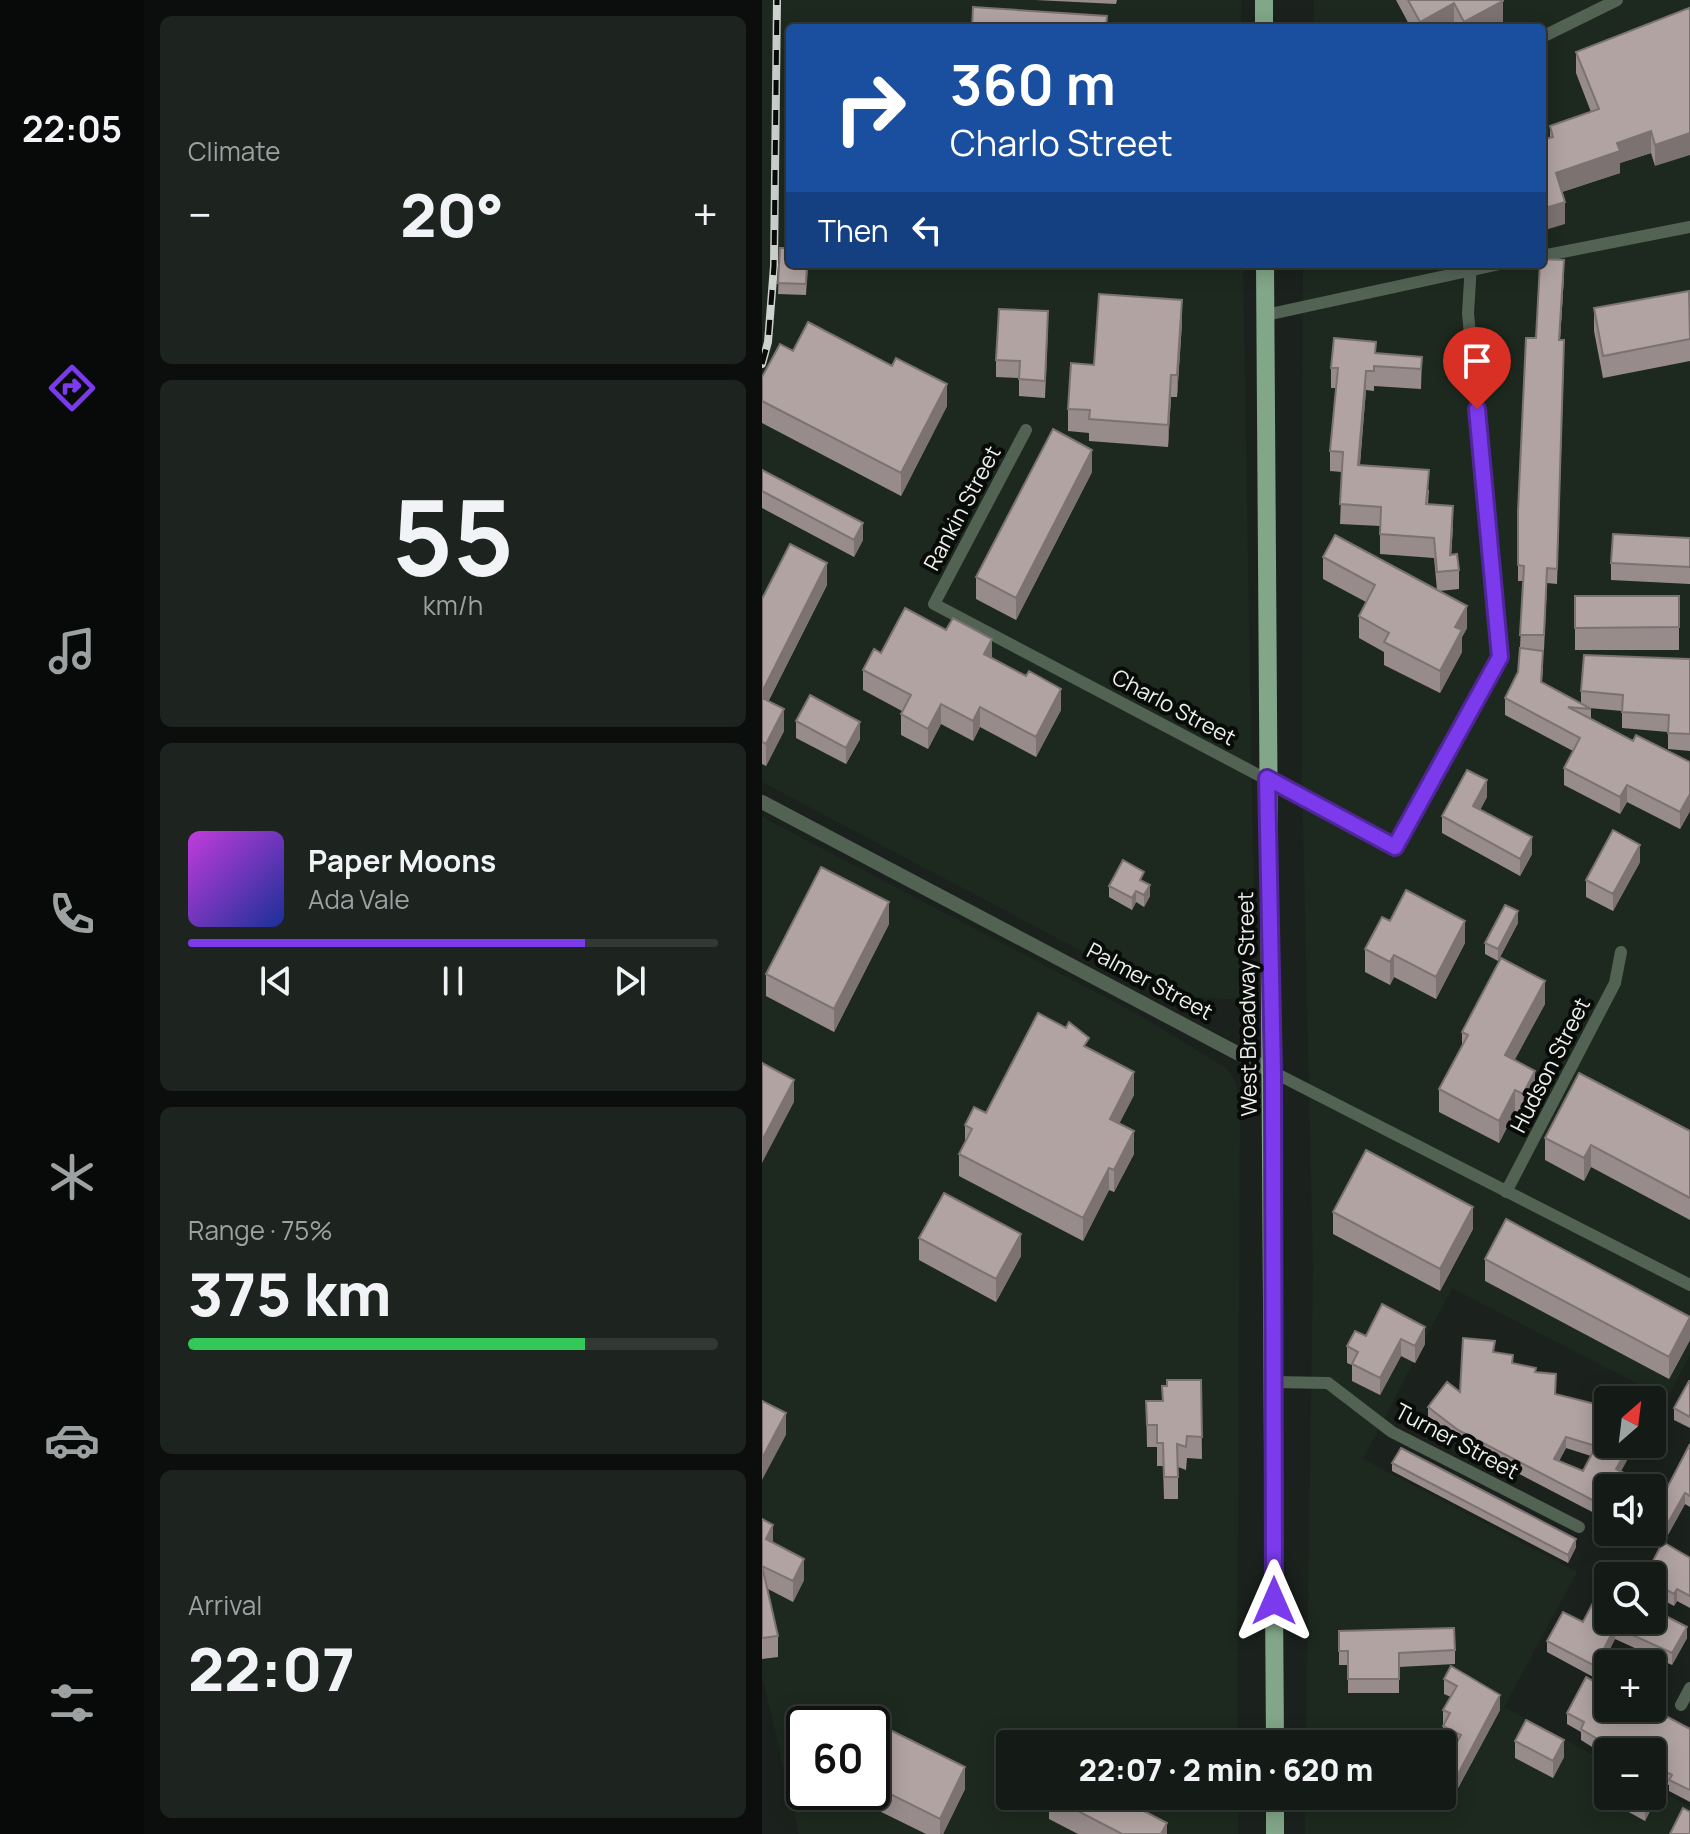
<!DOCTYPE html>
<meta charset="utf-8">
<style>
:root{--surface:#141a16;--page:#1d231f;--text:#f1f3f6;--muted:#9da1a1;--line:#333835;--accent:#7c3aed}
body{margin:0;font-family:Manrope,sans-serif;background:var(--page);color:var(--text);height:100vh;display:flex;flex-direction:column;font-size:30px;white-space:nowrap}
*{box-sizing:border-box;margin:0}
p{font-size:26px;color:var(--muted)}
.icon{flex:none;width:44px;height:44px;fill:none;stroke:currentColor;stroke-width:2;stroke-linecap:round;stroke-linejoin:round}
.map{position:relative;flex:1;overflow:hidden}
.details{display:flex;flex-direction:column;gap:16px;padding:16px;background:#0b0e0c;width:618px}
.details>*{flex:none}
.guide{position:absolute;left:24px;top:24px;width:760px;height:244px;border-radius:8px;box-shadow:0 4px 20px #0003,0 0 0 2px var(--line);background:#1a4fa0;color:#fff;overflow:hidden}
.needle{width:52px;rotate:28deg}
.controls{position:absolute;left:832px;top:1386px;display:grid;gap:16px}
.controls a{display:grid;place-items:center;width:72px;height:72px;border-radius:8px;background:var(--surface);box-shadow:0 4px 20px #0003,0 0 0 2px var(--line);font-size:40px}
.speed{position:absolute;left:24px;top:1706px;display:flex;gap:16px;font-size:40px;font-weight:700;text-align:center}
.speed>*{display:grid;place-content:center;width:104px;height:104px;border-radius:50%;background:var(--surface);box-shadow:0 4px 20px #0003,0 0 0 2px var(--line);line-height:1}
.speed .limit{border:4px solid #111;border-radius:12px;background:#fff;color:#111}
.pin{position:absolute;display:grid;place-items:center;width:68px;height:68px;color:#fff;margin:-82px -34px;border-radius:50% 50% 50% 0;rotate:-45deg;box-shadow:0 0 8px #0007}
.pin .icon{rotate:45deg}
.me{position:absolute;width:88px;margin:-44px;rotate:0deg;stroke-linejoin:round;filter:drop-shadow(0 0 6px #0008)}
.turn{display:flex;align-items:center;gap:28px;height:168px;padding:0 32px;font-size:36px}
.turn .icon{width:104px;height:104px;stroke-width:2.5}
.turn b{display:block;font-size:56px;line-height:68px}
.then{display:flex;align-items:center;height:76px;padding:0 32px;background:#0003;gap:16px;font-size:30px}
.big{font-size:60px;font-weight:800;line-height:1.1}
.details .widget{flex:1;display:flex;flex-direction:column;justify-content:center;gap:12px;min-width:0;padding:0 28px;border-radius:12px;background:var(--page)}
.details .dial{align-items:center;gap:0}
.dial b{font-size:104px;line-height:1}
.song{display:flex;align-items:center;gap:24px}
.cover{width:96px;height:96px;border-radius:12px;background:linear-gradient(135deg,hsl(290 70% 55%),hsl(230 70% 35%))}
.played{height:8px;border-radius:4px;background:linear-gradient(90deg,var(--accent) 75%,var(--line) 75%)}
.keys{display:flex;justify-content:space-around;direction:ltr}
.heat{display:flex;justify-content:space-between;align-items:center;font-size:44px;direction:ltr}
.charge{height:12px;border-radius:6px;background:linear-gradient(90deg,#34c759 75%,var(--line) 0)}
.trip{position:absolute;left:234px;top:1730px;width:460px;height:80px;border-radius:8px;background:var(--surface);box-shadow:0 4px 20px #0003,0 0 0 2px var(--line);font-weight:800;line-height:80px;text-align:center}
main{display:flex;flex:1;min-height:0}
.tab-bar{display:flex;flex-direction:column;width:144px;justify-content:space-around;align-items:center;background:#080a09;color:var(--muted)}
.tab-bar .icon{width:56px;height:56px}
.tab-bar .active{color:var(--accent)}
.tab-bar b{font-size:36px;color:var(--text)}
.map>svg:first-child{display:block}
.built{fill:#1d291f;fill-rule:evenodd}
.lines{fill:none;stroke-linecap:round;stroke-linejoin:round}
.minor{stroke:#526354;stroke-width:12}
.tertiary{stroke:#526354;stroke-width:14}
.primary{stroke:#82a688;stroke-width:18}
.rail-casing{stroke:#cdd2ce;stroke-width:8}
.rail{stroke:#080b08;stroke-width:5;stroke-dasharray:15;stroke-linecap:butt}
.wall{fill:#978c8b;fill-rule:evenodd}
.shaded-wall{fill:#7b7271}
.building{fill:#b0a3a2;stroke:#7b7271;stroke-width:2;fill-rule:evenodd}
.route-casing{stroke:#51269a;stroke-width:20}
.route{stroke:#7c3aed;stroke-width:14}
.labels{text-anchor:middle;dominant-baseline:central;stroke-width:8;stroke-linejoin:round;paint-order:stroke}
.street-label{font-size:22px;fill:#ebf0ec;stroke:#080b08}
</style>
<main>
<nav class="tab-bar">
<b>22:05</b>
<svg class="icon active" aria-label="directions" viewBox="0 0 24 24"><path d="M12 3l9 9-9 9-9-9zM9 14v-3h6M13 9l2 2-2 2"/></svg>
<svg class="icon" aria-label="music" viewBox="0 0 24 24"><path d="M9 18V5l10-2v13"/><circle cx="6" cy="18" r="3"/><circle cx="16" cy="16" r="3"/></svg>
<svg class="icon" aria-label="phone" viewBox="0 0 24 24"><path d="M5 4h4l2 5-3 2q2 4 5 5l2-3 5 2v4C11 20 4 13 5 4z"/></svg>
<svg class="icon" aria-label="climate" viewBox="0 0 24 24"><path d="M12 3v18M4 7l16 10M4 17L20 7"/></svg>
<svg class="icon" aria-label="car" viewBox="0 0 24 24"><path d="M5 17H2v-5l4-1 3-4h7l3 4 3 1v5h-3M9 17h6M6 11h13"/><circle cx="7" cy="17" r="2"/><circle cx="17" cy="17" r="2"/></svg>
<svg class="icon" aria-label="filters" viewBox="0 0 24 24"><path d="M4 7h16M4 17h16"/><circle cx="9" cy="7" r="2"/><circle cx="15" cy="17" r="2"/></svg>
</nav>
<section class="details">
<div class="widget"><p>Climate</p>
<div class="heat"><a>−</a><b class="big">20°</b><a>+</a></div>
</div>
<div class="widget dial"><b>55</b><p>km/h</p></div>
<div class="widget">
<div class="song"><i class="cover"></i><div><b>Paper Moons</b><p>Ada Vale</p></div></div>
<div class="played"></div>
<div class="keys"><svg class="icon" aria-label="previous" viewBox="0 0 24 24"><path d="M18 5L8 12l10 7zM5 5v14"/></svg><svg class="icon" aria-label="pause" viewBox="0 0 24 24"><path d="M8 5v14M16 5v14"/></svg><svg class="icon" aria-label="next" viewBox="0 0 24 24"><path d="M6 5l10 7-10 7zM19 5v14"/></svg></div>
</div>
<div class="widget"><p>Range · 75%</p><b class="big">375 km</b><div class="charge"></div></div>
<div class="widget"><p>Arrival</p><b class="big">22:07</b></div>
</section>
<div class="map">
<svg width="928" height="1834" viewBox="0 0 928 1834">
<rect width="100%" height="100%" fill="#1b221d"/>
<!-- built -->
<path class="built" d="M0,0H479V28H28V264H481L493,984L482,1000L403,995L0,782Z
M552,0H928V1355L905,1399L690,1288L601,1459L815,1572L742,1707L846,1763V1796H890V1787L928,1807V1834H543V1796H680V1744H544L551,1267L540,776L541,264H780V28H552Z
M0,817L377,1015L464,1068L473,1081L478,1104L475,1744H248V1796H476V1834H37L0,1675ZM42,1724H110V1792H42Z"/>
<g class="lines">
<!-- minor -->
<path class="minor" d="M780,37L855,0
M780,256L928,227
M504,315L738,264
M264,430L172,604L633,847L738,657L706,313L709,264
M511,1072L928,1285
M744,1192L853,983L859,952
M512,1382L566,1383L630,1432L817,1527
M919,1705L928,1688"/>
<!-- tertiary -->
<path class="tertiary" d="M0,802L511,1072"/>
<!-- primary -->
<path class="primary" d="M502,28V0
M503,264L513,1744
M513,1796V1834"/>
<!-- rail casing -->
<g class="rail-casing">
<path id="rail" d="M0,364L6,342L12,266L15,0"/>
</g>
<!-- rail -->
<use href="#rail" class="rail"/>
</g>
<!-- wall -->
<path class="wall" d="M273,0H355L354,4Z
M634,0H741V23L732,28H694L692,26L688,28H649Z
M927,8L893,166L889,153L858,163V173L800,192L803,224L788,138V126L829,112L814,73V52Z
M18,248L46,264L44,295L16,294Z
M802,276L798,340L802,356L795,584L785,583L782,650H776L781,667L780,682L819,703V691L928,659V751L906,749V732L860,728V711L827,708L829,709V719L871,741L928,762V811L918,829L865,802L858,814L802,785V768L811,751L743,715V698L756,672L758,648L761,581H756V511L774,338Z
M928,294V361L841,378L832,331V308Z
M420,323L415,397H409L406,447L327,441V433L306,431V409L332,365Z
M286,328L283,398L257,396V378L234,377V360Z
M31,351L185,406L139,496L0,423V377Z
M614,353L660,357L659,389L612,386V391L604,390L598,465L667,490L666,504L691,526L689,555L697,570V589L677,591L705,628L700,637V652L678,693L622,665V652L597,638V616L604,602L561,579V557L675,590L672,558L618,554V526L578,524L580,472L568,471V451L574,388H569V368Z
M0,470L101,540L92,557L0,508Z
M330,472L254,620L214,599V577Z
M928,538V584L849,580V563Z
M65,585L6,702L22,731L4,766L0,764V599Z
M813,596H917V650H813Z
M119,653L230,658L299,710L274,757L218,727L211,741L179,724L166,749L139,735V714L140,711L101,690V670Z
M34,721L98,739L84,764L34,738Z
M725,797L718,810L770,854L758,876L680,833V816Z
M878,862L851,911L824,897V880Z
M382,882L388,896L382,907L374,902L370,910L347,897V886Z
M756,923L736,961L723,954V943Z
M127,924L72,1032L4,996V974Z
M703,943L674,999L632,977L628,985L603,972V949Z
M783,1004L752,1060L773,1094L761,1116L753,1112L737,1143L677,1112V1089L700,1047V1032Z
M327,1049L372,1095L357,1124L372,1154L352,1192L347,1190L321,1241L197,1176V1154L203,1144V1125Z
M928,1131V1220L829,1167L822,1181L783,1160V1138Z
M571,1212L711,1229L678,1291L571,1234Z
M157,1238L259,1256L234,1302L157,1260Z
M723,1259L928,1317V1340L907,1379L723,1281Z
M620,1304L663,1344L653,1363L639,1356L618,1395L590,1381V1365L585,1363V1346L604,1336Z
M733,1353L751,1363L774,1372L794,1394L841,1412L846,1444H874L859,1471L902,1494L928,1444V1507L923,1504L902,1542L883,1532H890V1488H846V1512L842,1510L838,1516L696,1442L666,1418V1407L698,1392ZM804,1448L829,1456L821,1471L797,1461Z
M439,1380L440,1459L425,1458L424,1470L416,1467V1499H402L401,1466H395V1447H385L384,1401H400L405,1386Z
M928,1381V1428L912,1420V1408Z
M630,1463L814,1547L806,1563L630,1471Z
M0,1519L11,1543L42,1580L31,1602L6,1589L16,1636V1657L0,1659Z
M928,1558V1608L915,1601L912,1606L890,1594V1576Z
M846,1620L925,1638L910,1665L853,1639L833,1678L785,1652V1641L821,1622Z
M577,1631L693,1650V1664L637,1667V1693H586V1665H577Z
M682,1679L738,1710L695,1790L681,1783V1768L693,1747L681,1740V1710L689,1697L682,1694Z
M846,1708L928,1729V1802L907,1791V1785L890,1775V1752H846V1757L819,1740V1732L805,1724V1713Z
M753,1741L802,1757L791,1778L753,1758Z
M110,1767L203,1789L181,1834H164L103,1804V1792H110Z
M846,1786V1796H890L892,1803L883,1821L845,1800V1789Z
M287,1796L405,1834H316L287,1819Z"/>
<!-- shaded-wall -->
<path class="shaded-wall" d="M741,1V23L732,28H702V22Z
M692,3V26L688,28H658V22Z
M889,131V153L858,163V173L794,194V173L855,143Z
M928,133V155L893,166V145Z
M803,202V224L780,231V209Z
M802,260V276L797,355V340Z
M420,300V323L415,397V375Z
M604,371V390L596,485V465Z
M409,375V397L406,447V425Z
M185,384V406L139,496V473Z
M330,450V472L254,620V598Z
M691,506V526L688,575V555Z
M101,523V540L92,557V540Z
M65,563V585L0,714V692Z
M705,606V628L700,637V652L678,693V671L693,627Z
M230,639V659L222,654Z
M299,689V710L274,757V737Z
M179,704V724L166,749V729Z
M218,707V727L211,741V721Z
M22,709V731L4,766V744Z
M98,722V739L84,764V748Z
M725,780V797L711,823V806Z
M865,785V802L858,814V797Z
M928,794V811L918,829V812Z
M770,837V854L758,876V859Z
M878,845V862L851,911V894Z
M388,885V896L382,907V895Z
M374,891V902L370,910V898Z
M127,902V924L72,1032V1009Z
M756,911V923L736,961V949Z
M703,921V943L674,999V977Z
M632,955V977L628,985V962Z
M783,981V1004L743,1078V1055Z
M773,1071V1094L761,1116V1094Z
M372,1072V1095L348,1141V1119Z
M32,1080V1102L0,1163V1141Z
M753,1090V1112L737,1143V1121Z
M372,1131V1154L352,1192V1170Z
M829,1145V1167L822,1181V1158Z
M347,1168V1190L321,1241V1218Z
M711,1207V1229L678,1291V1269Z
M259,1234V1256L234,1302V1279Z
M928,1318V1340L907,1379V1357Z
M663,1327V1344L653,1363V1346Z
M639,1339V1356L618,1395V1378Z
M24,1413V1435L0,1480V1458Z
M804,1437V1448L792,1470V1459Z
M868,1444H874L854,1480V1469Z
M923,1493V1504L902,1542V1530Z
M842,1499V1510L838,1516V1504Z
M11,1525V1546L4,1539Z
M814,1539V1547L806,1563V1555Z
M42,1559V1580L31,1602V1581Z
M915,1589V1601L912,1606V1594Z
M853,1627V1639L833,1678V1666Z
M925,1627V1638L910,1665V1653Z
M738,1695V1710L695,1790V1776Z
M802,1740V1757L791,1778V1761Z
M203,1767V1789L181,1834H178V1819Z
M892,1792V1803L883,1821V1809Z
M405,1823V1834H399Z"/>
<!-- building -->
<path class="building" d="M646,0H741V1L702,22L692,3L658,22Z
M211,7L345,16L344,28H210Z
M927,8L928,11V133L893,145L889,131L855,143L858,151L794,173L803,202L780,209V140L791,137L788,126L837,109L814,52Z
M18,248H28V264H45L44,284L16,283Z
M780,259L802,260L797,340H802L795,569L785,568L782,635H758L762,566L756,565V511L764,338H774L778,264H780Z
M927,291L928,339L841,356L832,308Z
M337,294L420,300L415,375H409L406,425L327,419L328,410L306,409L309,363L332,365Z
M237,309L286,311L283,381L257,379L258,361L234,360Z
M46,322L130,366L134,358L185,384L139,473L0,401V377L18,344L31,351Z
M572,338L614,342L613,353L660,357L659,369L612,366V371H604L596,465L667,470L664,504L691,506L688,555L695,554L697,570L675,572L672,538L618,534L619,507L578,504L581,452L568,451L576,368H569Z
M291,429L330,450L254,598L214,577Z
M0,470L101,523L92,540L0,491Z
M851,534L928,538V567L849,563Z
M573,535L705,606L693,627L700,630L678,671L622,642L627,633L597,616L613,585L561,557Z
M28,544L65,563L0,692V599Z
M813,596H917V627L813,628Z
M143,608L184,630L191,618L230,639L222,654L264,676L267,671L299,689L274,737L218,707L211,721L179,704L166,729L139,714L149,695L101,670L112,649L119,653Z
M758,648L781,651L779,682L829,709L806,707L871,741L874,735L928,762V794L918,812L865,785L858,797L802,768L818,738L743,698L756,672Z
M822,655L928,659V734L906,733L907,715L860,712L861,695L819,691Z
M48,695L98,722L84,748L34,721Z
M0,698L22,709L4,744L0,742Z
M705,770L725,780L711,806L770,837L758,859L680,816Z
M851,830L878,845L851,894L824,880Z
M361,860L382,872L378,880L388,885L382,895L374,891L370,898L347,886Z
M59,867L127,902L72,1009L4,974Z
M644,890L703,921L674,977L632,955L628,962L603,949L620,917L628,921Z
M743,905L756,911L736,949L723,943Z
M739,958L783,981L743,1055L773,1071L761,1094L753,1090L737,1121L677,1089L706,1035L700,1032Z
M276,1013L304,1028L307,1022L327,1038L322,1046L372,1072L348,1119L372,1131L352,1170L347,1168L321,1218L197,1154L210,1129L203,1125L212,1107L224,1113Z
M0,1063L32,1080L0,1141Z
M817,1073L928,1131V1198L829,1145L822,1158L783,1138Z
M604,1150L711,1207L678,1269L571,1212Z
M182,1193L259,1234L234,1279L157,1238Z
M744,1219L928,1317L907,1357L723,1259Z
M620,1304L663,1327L653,1346L639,1339L618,1378L590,1364L596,1352L585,1346L593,1331L604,1336Z
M701,1338L733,1341L731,1352L751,1355L750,1363L774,1368L773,1372L794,1374L793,1394L841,1406L839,1411L846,1414V1444H868L854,1469L902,1494L928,1444V1496L923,1493L902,1530L890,1524V1488H846V1501L842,1499L838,1504L696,1430L666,1407L685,1382L698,1392ZM804,1437L834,1446L821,1471L792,1459Z
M405,1380H439L440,1437L425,1436L424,1447L415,1444L416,1477H402L401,1443H395V1425H385L384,1401H401L400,1386H405Z
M927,1381H928V1417L912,1408Z
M0,1401L24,1413L0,1458Z
M639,1448L814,1539L806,1555L630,1463Z
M0,1519L11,1525L4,1539L42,1559L31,1581L0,1566L16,1636L0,1638Z
M901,1542L928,1558V1596L915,1589L912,1594L890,1582V1576H883Z
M845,1576L846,1620H890V1609L925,1627L910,1653L853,1627L833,1666L785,1641L801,1612L821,1622Z
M692,1628L693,1650L637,1653V1679H586V1651H577V1631Z
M689,1666L738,1695L695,1776L681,1768L699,1735L681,1726L688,1713L681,1710L695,1686L682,1679Z
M824,1677L846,1689V1708H889L928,1729V1790L907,1780L910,1775L890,1764V1752H869L857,1745L854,1750L819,1729L822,1722L805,1713Z
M764,1720L802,1740L791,1761L753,1741Z
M128,1730L203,1767L178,1819L110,1785V1767Z
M287,1796H353L405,1823L399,1834H360Z
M858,1796H890L883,1809Z
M921,1808L928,1812V1834H908Z"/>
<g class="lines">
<!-- route casing -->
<g class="route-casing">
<path id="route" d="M512,1601L511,1072L505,778L633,847L738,657L715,409"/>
</g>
<!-- route -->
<use href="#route" class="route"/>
</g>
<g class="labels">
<!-- street labels -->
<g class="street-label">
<text transform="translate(200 508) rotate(-62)">Rankin Street</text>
<text transform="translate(412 707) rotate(28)">Charlo Street</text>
<text transform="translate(388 981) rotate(28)">Palmer Street</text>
<text transform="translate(485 1004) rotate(-91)">West Broadway Street</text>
<text transform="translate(788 1065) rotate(-63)">Hudson Street</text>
<text transform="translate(695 1441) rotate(28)">Turner Street</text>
</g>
</g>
</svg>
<div class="controls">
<a><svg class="needle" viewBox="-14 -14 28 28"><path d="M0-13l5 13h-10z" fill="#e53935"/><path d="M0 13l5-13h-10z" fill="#9da1a1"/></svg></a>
<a><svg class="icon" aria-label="sound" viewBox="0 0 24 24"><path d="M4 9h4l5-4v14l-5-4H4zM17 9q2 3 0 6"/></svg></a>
<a><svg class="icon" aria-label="search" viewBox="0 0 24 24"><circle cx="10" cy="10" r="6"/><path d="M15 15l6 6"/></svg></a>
<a>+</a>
<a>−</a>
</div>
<div class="speed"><div class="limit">60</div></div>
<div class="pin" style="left:715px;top:409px;background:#d93025"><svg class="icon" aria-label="arrive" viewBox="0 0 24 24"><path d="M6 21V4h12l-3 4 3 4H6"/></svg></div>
<svg class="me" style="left:512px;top:1601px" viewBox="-20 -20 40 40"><path d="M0-17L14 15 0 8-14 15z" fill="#7c3aed" stroke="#fff" stroke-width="4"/></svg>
<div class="trip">22:07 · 2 min · 620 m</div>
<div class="guide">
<div class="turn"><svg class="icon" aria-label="right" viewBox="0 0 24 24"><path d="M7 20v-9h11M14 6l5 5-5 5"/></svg><div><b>360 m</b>Charlo Street</div></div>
<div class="then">Then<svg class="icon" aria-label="left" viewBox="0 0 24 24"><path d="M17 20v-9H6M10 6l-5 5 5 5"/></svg></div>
</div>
</div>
</main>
